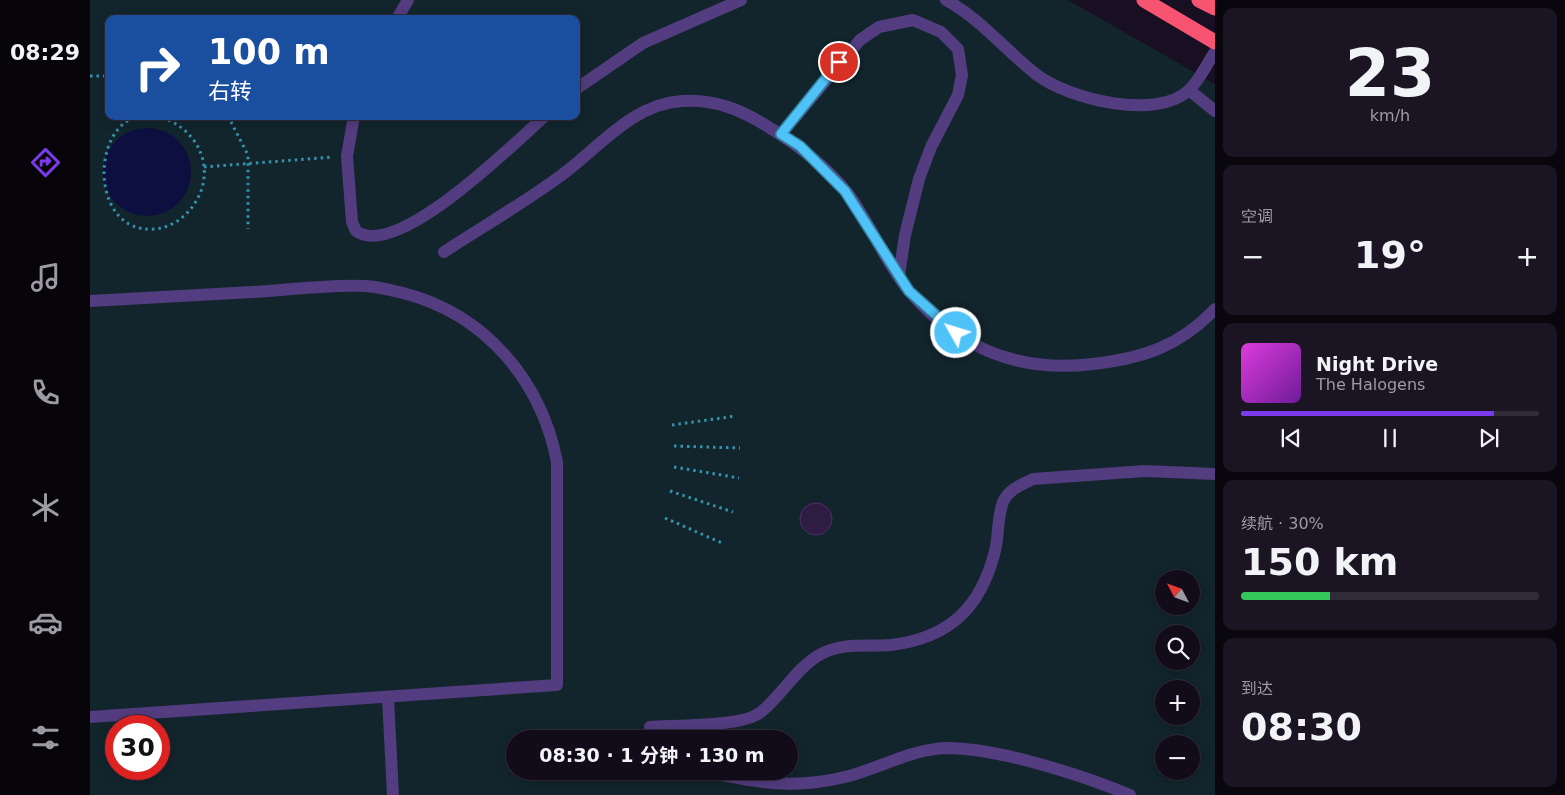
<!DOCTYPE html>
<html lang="zh">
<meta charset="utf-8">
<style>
:root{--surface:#120b1a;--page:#1b1423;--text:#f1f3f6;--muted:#9c9ba2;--line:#312b39;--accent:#7c3aed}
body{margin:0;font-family:"DejaVu Sans","Noto Sans SC",sans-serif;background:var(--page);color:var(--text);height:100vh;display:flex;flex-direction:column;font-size:19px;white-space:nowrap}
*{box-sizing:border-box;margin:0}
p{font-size:16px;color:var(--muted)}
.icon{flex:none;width:28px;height:28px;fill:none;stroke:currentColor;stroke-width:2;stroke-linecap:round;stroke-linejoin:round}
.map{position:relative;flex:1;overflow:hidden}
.drawer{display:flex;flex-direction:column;gap:8px;padding:8px;background:#0a060e;width:350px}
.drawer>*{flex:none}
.hud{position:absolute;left:15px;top:15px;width:475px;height:105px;border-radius:10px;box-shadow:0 2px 12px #0003,0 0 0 1px var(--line);background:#1a4fa0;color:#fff;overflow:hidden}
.needle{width:32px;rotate:311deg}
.buttons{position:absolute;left:1065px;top:570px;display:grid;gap:10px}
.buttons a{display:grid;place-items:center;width:45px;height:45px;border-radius:50%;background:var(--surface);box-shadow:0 2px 12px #0003,0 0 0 1px var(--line);font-size:25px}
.speed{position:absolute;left:15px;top:715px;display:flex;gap:10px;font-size:25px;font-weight:700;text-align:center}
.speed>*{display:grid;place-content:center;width:65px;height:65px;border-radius:50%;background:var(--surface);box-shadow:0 2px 12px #0003,0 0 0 1px var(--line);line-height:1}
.speed .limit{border:8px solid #d22;background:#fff;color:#111}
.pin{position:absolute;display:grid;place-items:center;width:42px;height:42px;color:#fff;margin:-21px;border:2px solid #fff;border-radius:50%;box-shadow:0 1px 5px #0007}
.me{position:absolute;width:55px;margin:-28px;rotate:309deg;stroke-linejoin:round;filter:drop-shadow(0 0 4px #0008)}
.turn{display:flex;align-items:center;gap:18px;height:105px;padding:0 20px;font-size:22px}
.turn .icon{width:65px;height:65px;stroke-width:2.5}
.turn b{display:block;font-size:35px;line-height:42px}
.big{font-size:38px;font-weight:700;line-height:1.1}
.drawer .tile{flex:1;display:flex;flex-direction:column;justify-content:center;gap:8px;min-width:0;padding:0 18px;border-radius:10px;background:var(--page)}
.drawer .dial{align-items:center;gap:0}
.dial b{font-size:65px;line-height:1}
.song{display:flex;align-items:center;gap:15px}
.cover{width:60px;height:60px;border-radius:8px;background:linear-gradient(135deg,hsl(300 70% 55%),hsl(280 70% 35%))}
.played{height:5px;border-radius:2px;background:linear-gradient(90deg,var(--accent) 85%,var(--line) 85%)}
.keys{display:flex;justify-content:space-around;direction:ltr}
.heat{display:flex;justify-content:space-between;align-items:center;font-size:28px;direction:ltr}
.charge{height:8px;border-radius:4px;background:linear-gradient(90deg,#34c759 30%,var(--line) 0)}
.trip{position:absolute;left:416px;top:730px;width:292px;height:50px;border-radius:25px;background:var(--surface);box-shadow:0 2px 12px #0003,0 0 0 1px var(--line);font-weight:700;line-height:50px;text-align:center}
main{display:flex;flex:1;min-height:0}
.tab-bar{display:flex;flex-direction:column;width:90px;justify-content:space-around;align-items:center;background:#07040a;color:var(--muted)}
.tab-bar .icon{width:35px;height:35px}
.tab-bar .active{color:var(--accent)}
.tab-bar b{font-size:22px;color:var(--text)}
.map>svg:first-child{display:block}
.green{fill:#12252c;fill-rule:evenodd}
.water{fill:#0c0f3f}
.building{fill:#2f1c43;stroke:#4e2f6e}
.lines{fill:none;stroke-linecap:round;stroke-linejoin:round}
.path{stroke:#3492af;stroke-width:3;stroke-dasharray:2.5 4;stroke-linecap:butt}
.minor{stroke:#533c7f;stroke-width:12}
.highway{stroke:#f75471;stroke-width:15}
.route-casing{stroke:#337fa1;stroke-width:12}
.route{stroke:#4fc3f7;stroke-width:9}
</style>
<main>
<nav class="tab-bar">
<b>08:29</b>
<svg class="icon active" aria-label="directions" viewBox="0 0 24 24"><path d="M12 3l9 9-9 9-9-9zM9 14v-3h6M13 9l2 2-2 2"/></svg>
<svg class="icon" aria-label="music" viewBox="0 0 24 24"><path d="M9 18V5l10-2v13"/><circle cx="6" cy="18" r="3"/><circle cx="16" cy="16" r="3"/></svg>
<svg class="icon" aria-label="phone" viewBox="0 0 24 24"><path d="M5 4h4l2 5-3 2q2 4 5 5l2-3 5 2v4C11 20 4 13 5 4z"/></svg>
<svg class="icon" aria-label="climate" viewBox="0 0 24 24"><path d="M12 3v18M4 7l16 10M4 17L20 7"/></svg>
<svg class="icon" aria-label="car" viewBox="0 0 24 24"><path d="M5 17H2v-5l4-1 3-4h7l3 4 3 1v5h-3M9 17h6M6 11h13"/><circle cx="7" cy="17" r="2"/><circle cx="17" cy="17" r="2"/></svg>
<svg class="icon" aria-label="filters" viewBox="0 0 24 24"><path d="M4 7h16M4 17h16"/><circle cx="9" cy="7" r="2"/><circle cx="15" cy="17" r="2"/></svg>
</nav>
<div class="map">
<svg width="1125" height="795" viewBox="0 0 1125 795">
<rect width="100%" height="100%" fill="#180f23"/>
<!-- green -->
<path class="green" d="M0,0H978L1125,84V795H0ZM19,19H486V116H19ZM1074,579H1101V606H1074ZM1074,634H1101V661H1074ZM1074,689H1101V716H1074ZM26,726H69V769H26ZM425,739H700V771H425ZM1074,744H1101V771H1074Z"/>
<!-- water -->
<path class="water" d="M13 172a44 44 0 1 1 88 0a44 44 0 1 1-88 0Z"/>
<!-- building -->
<path class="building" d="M710 519a16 16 0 1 1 32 0a16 16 0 1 1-32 0Z"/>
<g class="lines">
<!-- path -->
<path class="path" d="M0,76H19
M50,116C0,125 0,234 64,229C81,228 96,217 105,203C128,167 106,125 66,116
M138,116L158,155V229
M114,167L243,157
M582,425L646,416
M584,446L650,448
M584,467L649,478
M580,491L643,512
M575,518L632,543"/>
<!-- minor -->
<path class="minor" d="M856,0C891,19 916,51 947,75C979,99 1067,121 1099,90C1110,80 1117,63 1125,52
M307,19L318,0
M486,89L553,43L651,0
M1099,90L1125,111
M264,116L257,156L262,222L266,231C307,261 424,143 455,116
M691,134L770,40L789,27L823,20L851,32L868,49L872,75L868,95L841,147L829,179L815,235L809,276
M354,252C392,227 432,204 469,177C507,150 541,104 592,101C626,99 652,110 680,128C708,145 735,166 756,191C780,222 794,261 819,291C868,349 929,373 1003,364C1054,358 1090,346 1125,309
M0,301C54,298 108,295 163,292C199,290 240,284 276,286C289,287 301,290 313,293C395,314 451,380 467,462V685L0,717
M298,698L303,795
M560,727C586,725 653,727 671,712C692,695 707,667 731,654C753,642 777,647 801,645C860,638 891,607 905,551C909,535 907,518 913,502C919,489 931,485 943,479L1055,471L1125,474
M613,771C666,783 705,790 759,776C792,767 822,749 857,748C908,748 992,775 1040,795"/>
<!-- highway -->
<path class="highway" d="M1054,0L1125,42
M1109,0L1125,8"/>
</g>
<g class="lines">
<!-- route casing -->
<g class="route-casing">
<path id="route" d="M749,62L691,134L710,146L755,191L819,291L866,333"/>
</g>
<!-- route -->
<use href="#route" class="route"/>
</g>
</svg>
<div class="buttons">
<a><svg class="needle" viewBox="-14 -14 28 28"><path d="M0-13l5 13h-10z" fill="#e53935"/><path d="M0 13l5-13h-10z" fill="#9c9ba2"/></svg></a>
<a><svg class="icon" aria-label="search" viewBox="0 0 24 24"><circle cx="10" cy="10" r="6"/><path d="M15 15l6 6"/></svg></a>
<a>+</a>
<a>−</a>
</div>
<div class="speed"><div class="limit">30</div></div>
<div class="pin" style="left:749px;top:62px;background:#d93025"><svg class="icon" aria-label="arrive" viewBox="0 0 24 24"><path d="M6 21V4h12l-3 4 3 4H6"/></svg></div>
<svg class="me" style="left:866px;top:333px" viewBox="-20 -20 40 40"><circle r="17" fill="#4fc3f7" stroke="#fff" stroke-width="3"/><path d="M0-11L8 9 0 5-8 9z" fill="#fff"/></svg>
<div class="trip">08:30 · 1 分钟 · 130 m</div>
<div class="hud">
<div class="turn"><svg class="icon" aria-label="right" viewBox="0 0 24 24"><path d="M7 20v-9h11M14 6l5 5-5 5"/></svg><div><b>100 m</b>右转</div></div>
</div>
</div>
<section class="drawer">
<div class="tile dial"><b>23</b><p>km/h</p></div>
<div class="tile"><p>空调</p>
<div class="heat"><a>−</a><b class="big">19°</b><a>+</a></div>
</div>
<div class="tile">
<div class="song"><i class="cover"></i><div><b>Night Drive</b><p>The Halogens</p></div></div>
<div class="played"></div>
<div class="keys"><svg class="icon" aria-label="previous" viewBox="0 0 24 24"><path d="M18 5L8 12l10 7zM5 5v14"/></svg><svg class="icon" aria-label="pause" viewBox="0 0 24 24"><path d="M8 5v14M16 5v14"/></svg><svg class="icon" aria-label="next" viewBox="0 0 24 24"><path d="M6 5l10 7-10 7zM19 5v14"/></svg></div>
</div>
<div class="tile"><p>续航 · 30%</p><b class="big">150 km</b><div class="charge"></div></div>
<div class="tile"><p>到达</p><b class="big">08:30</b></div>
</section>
</main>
